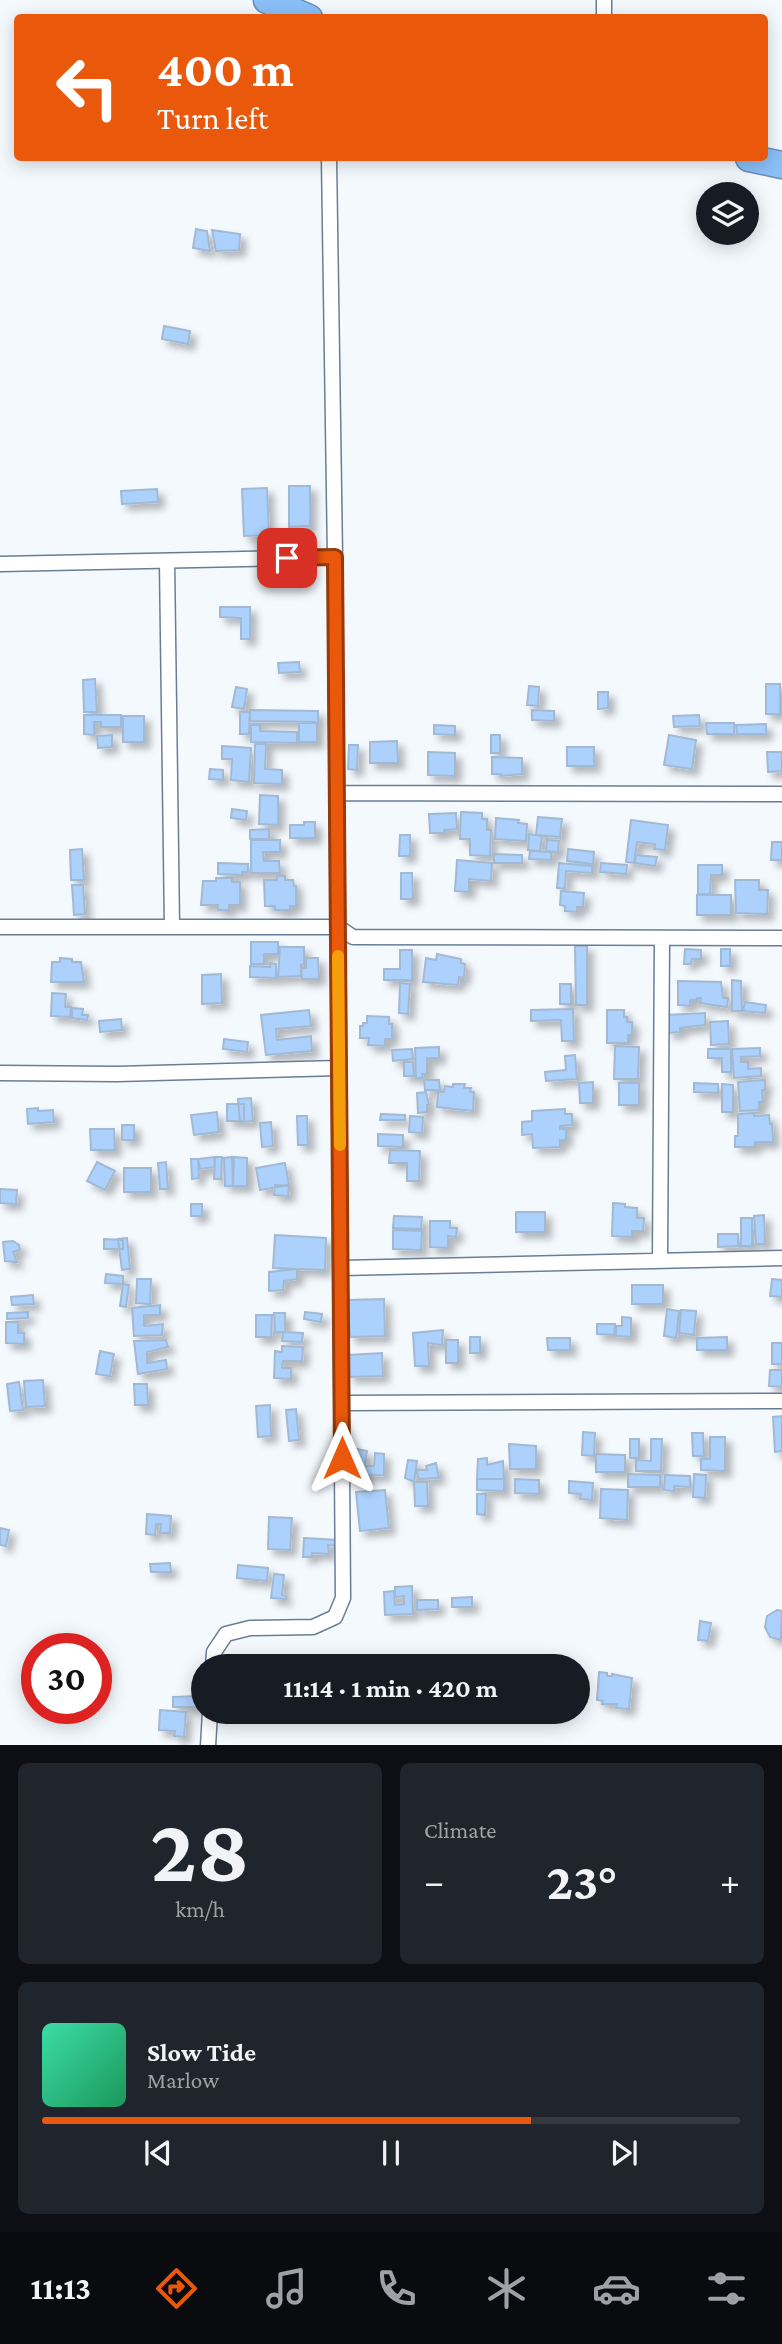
<!DOCTYPE html>
<meta charset="utf-8">
<style>
:root{--surface:#171b24;--page:#20242c;--text:#f1f3f6;--muted:#9ea1a6;--line:#363941;--accent:#ea580c}
body{margin:0;font-family:"Crimson Pro",serif;background:var(--page);color:var(--text);height:100vh;display:flex;flex-direction:column;font-size:26px;white-space:nowrap}
*{box-sizing:border-box;margin:0}
p{font-size:23px;color:var(--muted)}
.icon{flex:none;width:38px;height:38px;fill:none;stroke:currentColor;stroke-width:2;stroke-linecap:round;stroke-linejoin:round}
.map{position:relative;height:1745px;overflow:hidden}
.side{display:flex;flex-direction:column;gap:18px;padding:18px;background:#0d0f14;flex:1}
.side>*{flex:none}
.top-card{position:absolute;left:14px;top:14px;width:754px;height:147px;border-radius:7px;box-shadow:0 4px 18px #0003;background:#ea580c;color:#fff;overflow:hidden}
.fabs{position:absolute;left:696px;top:182px;display:grid;gap:14px}
.fabs a{display:grid;place-items:center;width:63px;height:63px;border-radius:50%;background:var(--surface);box-shadow:0 4px 18px #0003;font-size:35px}
.speed{position:absolute;left:21px;top:1633px;display:flex;gap:14px;font-size:35px;font-weight:700;text-align:center}
.speed>*{display:grid;place-content:center;width:91px;height:91px;border-radius:50%;background:var(--surface);box-shadow:0 4px 18px #0003;line-height:1}
.speed .limit{border:10px solid #d22;background:#fff;color:#111}
.pin{position:absolute;display:grid;place-items:center;width:60px;height:60px;color:#fff;margin:-30px;border-radius:14px;box-shadow:0 4px 10px #0006}
.me{position:absolute;width:77px;margin:-38px;rotate:0deg;stroke-linejoin:round;filter:drop-shadow(0 0 5px #0008)}
.turn{display:flex;align-items:center;gap:24px;height:147px;padding:0 28px;font-size:32px}
.turn .icon{width:91px;height:91px;stroke-width:2.5}
.turn b{display:block;font-size:49px;line-height:60px}
.big{font-size:52px;font-weight:700;line-height:1.1}
.side .tile{flex:1;display:flex;flex-direction:column;justify-content:center;gap:10px;min-width:0;padding:0 24px;border-radius:10px;background:var(--page)}
.side .dial{align-items:center;gap:0}
.dial b{font-size:91px;line-height:1}
.song{display:flex;align-items:center;gap:21px}
.cover{width:84px;height:84px;border-radius:10px;background:linear-gradient(135deg,hsl(160 70% 55%),hsl(150 70% 35%))}
.played{height:7px;border-radius:4px;background:linear-gradient(90deg,var(--accent) 70%,var(--line) 70%)}
.keys{display:flex;justify-content:space-around;direction:ltr}
.heat{display:flex;justify-content:space-between;align-items:center;font-size:38px;direction:ltr}
.side .tiles{flex:1;display:grid;gap:18px;grid-template-columns:1fr 1fr}
.tile:last-child{grid-column:span 2}
.trip{position:absolute;left:191px;top:1654px;width:399px;height:70px;border-radius:35px;background:var(--surface);box-shadow:0 4px 18px #0003;font-weight:700;line-height:70px;text-align:center}
.tabs{display:flex;height:112px;justify-content:space-around;align-items:center;background:#090b0e;color:var(--muted)}
.tabs .icon{width:49px;height:49px}
.tabs .on{color:var(--accent)}
.tabs b{font-size:32px;color:var(--text)}
.map>svg:first-child{display:block}
.building{fill:#acd1fc;stroke:#a2b9d3;stroke-width:2;filter:url(#shadow)}
.lines{fill:none;stroke-linecap:round;stroke-linejoin:round}
.street-casing{stroke:#697e96;stroke-width:17}
.highway-casing{stroke:#698eb7;stroke-width:29}
.street{stroke:#fff;stroke-width:14}
.highway{stroke:#8abff8;stroke-width:26}
.route-casing{stroke:#983908;stroke-width:18}
.route{stroke:#ea580c;stroke-width:12}
.slow{stroke:#f59e0b;stroke-width:12}
</style>
<div class="map">
<svg width="782" height="1746" viewBox="0 0 782 1746">
<defs>
<filter id="shadow"><feDropShadow dx="6" dy="6" stdDeviation="3.5" flood-color="#0004"/></filter>
</defs>
<rect width="100%" height="100%" fill="#f4f9fe"/>
<!-- building -->
<path class="building" d="M196,229L207,231L210,251L193,248Z
M212,230L240,234L239,250L216,251Z
M164,326L190,331L188,344L162,339Z
M289,486H310V526L289,527Z
M267,488L269,535L244,536L242,489Z
M157,489L158,502L122,504L121,491Z
M220,607H250V639H241V618L220,617Z
M299,662L300,672L279,673L278,663Z
M95,679L97,712H84L83,680Z
M766,684H780V714H766Z
M529,686L539,687L538,706L527,705Z
M236,687L247,689L244,709L232,707Z
M598,692H608V708L598,709Z
M250,710L318,711V722L250,721Z
M532,710L554,711V721L532,720Z
M240,712H250L249,734H240Z
M84,715H121V727H101V722H94V735L84,734Z
M699,715L700,726L674,727L673,716Z
M123,716H144V742H123Z
M299,723H317V742H299Z
M706,723H734V734H707Z
M766,724V734H737L736,725Z
M251,725H260V731L297,732V743L251,742Z
M434,725L455,726V735L434,734Z
M112,735V747L98,748L97,736Z
M491,735H500V753H491Z
M669,735L696,740L692,769L664,765Z
M397,741L398,763H370V742Z
M255,744H266L265,769L282,770V784L254,783Z
M349,745H358L357,770L348,769Z
M222,746L251,748L249,782L231,780L232,759H222Z
M567,747H594V766H567Z
M428,752L455,753V776L428,775Z
M767,752H782V771L768,772Z
M492,757L522,758V774L501,776V774H492Z
M210,769L223,770V780L209,779Z
M260,795L278,796V825L259,824Z
M232,809L247,811L246,820L231,818Z
M461,812L482,813V819H487V830H491L490,856L470,855V839H460V835Z
M456,813L457,829L444,830V833H430L429,814Z
M538,817L562,819L560,837L536,835Z
M496,818L519,820L518,823L527,824L526,841L495,839Z
M631,820L668,825L665,850L654,849L655,844L637,842L634,863L626,862Z
M304,822H315V838H290V825H304Z
M269,829V839H250V830Z
M529,834L542,836L540,851L528,850Z
M400,835H410V856H399Z
M251,840H280V852H263L264,861H279L280,873H251Z
M547,840L559,841L558,852L546,851Z
M772,842H782V860H771Z
M82,849L84,880H71L70,850Z
M568,849L594,852L593,864L567,861Z
M530,851L551,852V860L529,859Z
M494,854L522,855V863H494Z
M636,855L657,857L655,866L635,863Z
M457,860L492,863L491,881L469,879V892L455,891Z
M218,863L248,864V872H242V875L218,874Z
M559,863L592,866V873L566,871L565,889L557,888Z
M601,863L627,865L626,874L600,872Z
M698,865H722V875H711L710,894H698Z
M401,873H412L413,899H401Z
M277,876H285V880H293L294,886H296V906H290V910H275V906H265L264,880H277Z
M216,878H232V882H240V905H229V910H218V905H201L203,881H216Z
M735,880H759V890H768L767,914L736,913Z
M72,885H83L85,914L74,915Z
M561,891L584,893L583,907H577V912L565,911V906L560,905Z
M697,895H731V915H697Z
M251,942H278V954H264V964H251Z
M575,946H587V1005H576Z
M280,947H304V964L301,965V976L278,977Z
M685,949L701,950V959H692L691,964H684Z
M721,949H730V966H721Z
M400,950H412V980H384V969H400Z
M437,954L461,959V963L465,964L464,978L459,977L458,985L423,982L426,958L436,960Z
M60,958L72,959V962H81L84,982H51L52,962H60Z
M306,958H318L319,979H302L301,968H306Z
M270,963L276,964V978L250,977V966L270,967Z
M221,974L222,1003L202,1004V975Z
M732,980L741,981L742,1011H732Z
M678,981L721,982L723,998H728L727,1007L700,1003L701,998H697V1000H690V1006L678,1005Z
M400,983L410,984L408,1014L399,1013Z
M560,984H571V1004H560Z
M52,993L66,994L65,1007H71L70,1017L51,1016Z
M745,1002L766,1005L765,1013L743,1011Z
M72,1008L83,1009L82,1015H88L87,1020L72,1018Z
M573,1009L574,1041H562L561,1020L531,1021V1010Z
M309,1010L311,1026L276,1029L277,1040L311,1036L312,1051L266,1055L261,1015Z
M607,1010H624V1017H627V1022H632V1035H628V1043H607Z
M705,1013V1025L680,1028V1032L668,1033L666,1015Z
M367,1016L389,1017V1024H392V1039H385V1046L368,1045L369,1038H360V1026H363V1023H367Z
M121,1019L122,1030L100,1032L99,1021Z
M728,1021L729,1044L711,1045L710,1022Z
M224,1039L248,1042L247,1052L223,1049Z
M615,1046L639,1047L638,1079H614Z
M439,1047V1058H427V1074H422L423,1078H416L415,1048Z
M760,1048V1056L741,1057V1062H748V1069L761,1068V1076L734,1078L732,1049Z
M412,1049L413,1059L393,1061L392,1050Z
M708,1049H731V1072H722V1058H708Z
M575,1055L577,1079L546,1081L545,1072L566,1070L565,1056Z
M404,1062H413L414,1076H404Z
M424,1080H439L440,1090H425Z
M765,1080V1090H762L763,1102H759V1110L740,1111L738,1082Z
M593,1082V1103H580L579,1083Z
M619,1083H639V1105H619Z
M694,1083L718,1084V1093L694,1092Z
M453,1084H465L464,1088H471L470,1092H474L473,1111L437,1107L438,1092H444L445,1086L453,1087Z
M722,1084L733,1085V1112H722Z
M426,1092L429,1105H427V1112L418,1113L417,1093Z
M251,1098L253,1121L240,1122L238,1099Z
M227,1104H244V1121H227Z
M38,1108V1111L53,1110L54,1122L28,1124L27,1109Z
M565,1109V1114H572V1125L560,1126V1129H566V1140H560V1147L533,1148L532,1134L522,1135V1122L532,1121V1111Z
M217,1112L219,1132L194,1135L191,1115Z
M754,1113V1116L769,1115L770,1124H772L773,1142H755V1147H735V1136H738V1114Z
M381,1114L405,1115V1120H380Z
M297,1116H307L308,1145H298Z
M410,1116L423,1117L422,1133L409,1132Z
M271,1122L273,1146L262,1147L260,1123Z
M122,1125H134V1140H122Z
M90,1129H114L115,1150H91Z
M378,1134L403,1135V1147L378,1146Z
M390,1150L420,1151L419,1181H407V1163H389Z
M214,1157L215,1167L200,1169L198,1159Z
M215,1157H222L221,1179H214Z
M232,1157L233,1186H225L224,1158Z
M234,1157L247,1158V1186H233Z
M191,1159H198L199,1178L192,1179Z
M97,1162L115,1171L105,1190L87,1181Z
M166,1162L168,1189H160L158,1163Z
M285,1163L289,1185L260,1190L256,1168Z
M124,1168H151V1192H124Z
M275,1185L289,1186L288,1196L274,1195Z
M0,1189L17,1190L16,1204L0,1203Z
M613,1203L625,1204V1207L637,1208V1218H644L643,1231H632V1237L612,1236Z
M191,1204H202V1216H191Z
M516,1212H545V1232H516Z
M764,1215L765,1244H756L754,1216Z
M394,1216L422,1217L421,1229L393,1228Z
M741,1218H752V1246H741Z
M430,1221H450V1228H457L456,1237L448,1236V1248L430,1247Z
M393,1230L422,1231L421,1250L393,1249Z
M718,1234H738V1246L718,1247Z
M275,1235L326,1238L325,1270L273,1268Z
M127,1238L130,1269L122,1270L118,1239Z
M104,1239L123,1240V1249H104Z
M13,1241L19,1245L20,1250L13,1252L17,1262L5,1261L3,1242Z
M297,1269V1279L284,1281L283,1290L269,1291V1272Z
M106,1274L123,1276V1284L105,1283Z
M137,1279H151L150,1304L136,1303Z
M772,1279L782,1280V1297L770,1296Z
M123,1284L129,1285L126,1307L120,1306Z
M632,1285H663V1304H632Z
M33,1295L34,1304L12,1305L11,1297Z
M384,1299L385,1336L350,1337L348,1300Z
M160,1305V1315H144V1326L163,1324L162,1335L134,1336L132,1308Z
M667,1309L679,1311L676,1338L664,1336Z
M681,1310L696,1311L694,1335L679,1333Z
M28,1312V1318L7,1319V1313Z
M305,1312L322,1314L321,1322L304,1319Z
M274,1313H285V1332H275Z
M256,1315H272L271,1337H256Z
M622,1317L631,1318V1337L616,1336V1326H622Z
M6,1322H18V1333H24V1344L6,1343Z
M597,1324H615L614,1335L597,1334Z
M443,1330L442,1345L428,1343L429,1366H415L413,1333Z
M283,1332L303,1333L302,1342L282,1341Z
M470,1337H480V1353H470Z
M727,1337V1350H697V1338Z
M547,1338H570V1350H548Z
M166,1340L168,1347L147,1352V1363L166,1360L167,1369L138,1374L134,1341Z
M446,1340H458V1363H446Z
M772,1343H782V1364H772Z
M282,1346L303,1347L302,1361H283L282,1368H291V1379L274,1378L275,1351L282,1352Z
M100,1351L114,1354L110,1376L96,1374Z
M382,1353L383,1376L349,1377L348,1355Z
M770,1370H782V1387L769,1386Z
M43,1380L45,1406L26,1407L24,1381Z
M19,1382L23,1410L10,1411L7,1384Z
M134,1384H147L148,1405H135Z
M270,1405L271,1436L258,1437L256,1406Z
M296,1409L299,1440L289,1441L286,1410Z
M782,1416V1451L775,1452L773,1417Z
M583,1432L595,1433L594,1456L582,1455Z
M692,1433H703L704,1456H693Z
M710,1437H725V1471L701,1470V1459H710Z
M630,1439H639V1458H630Z
M651,1439H662L661,1471H636V1460L651,1461Z
M509,1444L536,1446V1469H510Z
M357,1449L367,1451L365,1466H374L375,1453L384,1454V1475L358,1476Z
M596,1454L625,1455V1472H596Z
M487,1458V1465L503,1461L504,1479H477L478,1459Z
M408,1460L417,1461L414,1482L405,1478Z
M436,1463L439,1478L419,1479L416,1470H427L426,1466Z
M628,1474L660,1475V1487H628Z
M694,1474L706,1475L705,1498L693,1497Z
M665,1475L690,1476V1487L674,1486V1491L664,1490Z
M477,1479H504V1491L477,1490Z
M515,1479L539,1480V1494L515,1493Z
M569,1481L593,1483L592,1500L580,1499L581,1494L569,1493Z
M414,1482H427L428,1506H415Z
M601,1489L628,1490L627,1520L600,1518Z
M385,1490L389,1528L360,1531L356,1492Z
M477,1494H486L485,1515L477,1514Z
M147,1514L171,1516L170,1533H160L161,1524H156L155,1535L146,1534Z
M269,1517L292,1518L290,1550L268,1549Z
M0,1528L9,1530L6,1546L0,1545Z
M304,1538L338,1540L340,1546L328,1545L329,1554L312,1553V1557H303Z
M170,1563L171,1572H151L150,1564Z
M238,1565L268,1568L267,1581L237,1578Z
M274,1574L284,1575L282,1595L286,1596V1599L271,1598Z
M412,1586L413,1614L385,1615L384,1592L394,1591L395,1605L404,1604V1596L395,1597V1587Z
M472,1597V1607H452V1598Z
M417,1600H438V1609L417,1610Z
M777,1610L782,1611L781,1640L770,1637L765,1627L767,1616Z
M700,1621L711,1623L708,1641L698,1640Z
M96,1660L104,1661L100,1690L96,1689Z
M599,1672L607,1673V1676H612V1674L632,1678L629,1709L616,1708L617,1704H602L603,1701L597,1700Z
M198,1696V1707H173V1697Z
M160,1710L186,1712L184,1737L174,1736L175,1731L159,1730Z"/>
<g class="lines">
<!-- street casing -->
<g class="street-casing">
<path id="street" d="M604,18V0
M167,561L172,927
M0,564L335,557
M337,793L782,794
M0,927H338L353,937L782,938
M0,1073L117,1074L339,1068
M660,1261L662,938
M341,1268L782,1258
M342,1403L782,1401
M213,1666L214,1652L226,1634L250,1628L313,1627L335,1617L343,1598L335,557L329,158
M208,1746L210,1712"/>
</g>
<!-- highway casing -->
<g class="highway-casing">
<path id="highway" d="M267,0L309,18
M749,158L782,165"/>
</g>
<!-- street -->
<use href="#street" class="street"/>
<!-- highway -->
<use href="#highway" class="highway"/>
</g>
<g class="lines">
<!-- route casing -->
<g class="route-casing">
<path id="route" d="M287,558L335,557L342,1458"/>
</g>
<!-- route -->
<use href="#route" class="route"/>
<!-- slow -->
<path class="slow" d="M338,956L340,1145"/>
</g>
</svg>
<div class="fabs">
<a><svg class="icon" aria-label="layers" viewBox="0 0 24 24"><path d="M12 4l9 5-9 5-9-5zM3 14l9 5 9-5"/></svg></a>
</div>
<div class="speed"><div class="limit">30</div></div>
<div class="pin" style="left:287px;top:558px;background:#d93025"><svg class="icon" aria-label="arrive" viewBox="0 0 24 24"><path d="M6 21V4h12l-3 4 3 4H6"/></svg></div>
<svg class="me" style="left:342px;top:1458px" viewBox="-20 -20 40 40"><path d="M0-17L14 15 0 8-14 15z" fill="#ea580c" stroke="#fff" stroke-width="4"/></svg>
<div class="trip">11:14 · 1 min · 420 m</div>
<div class="top-card">
<div class="turn"><svg class="icon" aria-label="left" viewBox="0 0 24 24"><path d="M17 20v-9H6M10 6l-5 5 5 5"/></svg><div><b>400 m</b>Turn left</div></div>
</div>
</div>
<section class="side">
<div class="tiles">
<div class="tile dial"><b>28</b><p>km/h</p></div>
<div class="tile"><p>Climate</p>
<div class="heat"><a>−</a><b class="big">23°</b><a>+</a></div>
</div>
<div class="tile">
<div class="song"><i class="cover"></i><div><b>Slow Tide</b><p>Marlow</p></div></div>
<div class="played"></div>
<div class="keys"><svg class="icon" aria-label="previous" viewBox="0 0 24 24"><path d="M18 5L8 12l10 7zM5 5v14"/></svg><svg class="icon" aria-label="pause" viewBox="0 0 24 24"><path d="M8 5v14M16 5v14"/></svg><svg class="icon" aria-label="next" viewBox="0 0 24 24"><path d="M6 5l10 7-10 7zM19 5v14"/></svg></div>
</div>
</div>
</section>
<nav class="tabs">
<b>11:13</b>
<svg class="icon on" aria-label="directions" viewBox="0 0 24 24"><path d="M12 3l9 9-9 9-9-9zM9 14v-3h6M13 9l2 2-2 2"/></svg>
<svg class="icon" aria-label="music" viewBox="0 0 24 24"><path d="M9 18V5l10-2v13"/><circle cx="6" cy="18" r="3"/><circle cx="16" cy="16" r="3"/></svg>
<svg class="icon" aria-label="phone" viewBox="0 0 24 24"><path d="M5 4h4l2 5-3 2q2 4 5 5l2-3 5 2v4C11 20 4 13 5 4z"/></svg>
<svg class="icon" aria-label="climate" viewBox="0 0 24 24"><path d="M12 3v18M4 7l16 10M4 17L20 7"/></svg>
<svg class="icon" aria-label="car" viewBox="0 0 24 24"><path d="M5 17H2v-5l4-1 3-4h7l3 4 3 1v5h-3M9 17h6M6 11h13"/><circle cx="7" cy="17" r="2"/><circle cx="17" cy="17" r="2"/></svg>
<svg class="icon" aria-label="filters" viewBox="0 0 24 24"><path d="M4 7h16M4 17h16"/><circle cx="9" cy="7" r="2"/><circle cx="15" cy="17" r="2"/></svg>
</nav>
